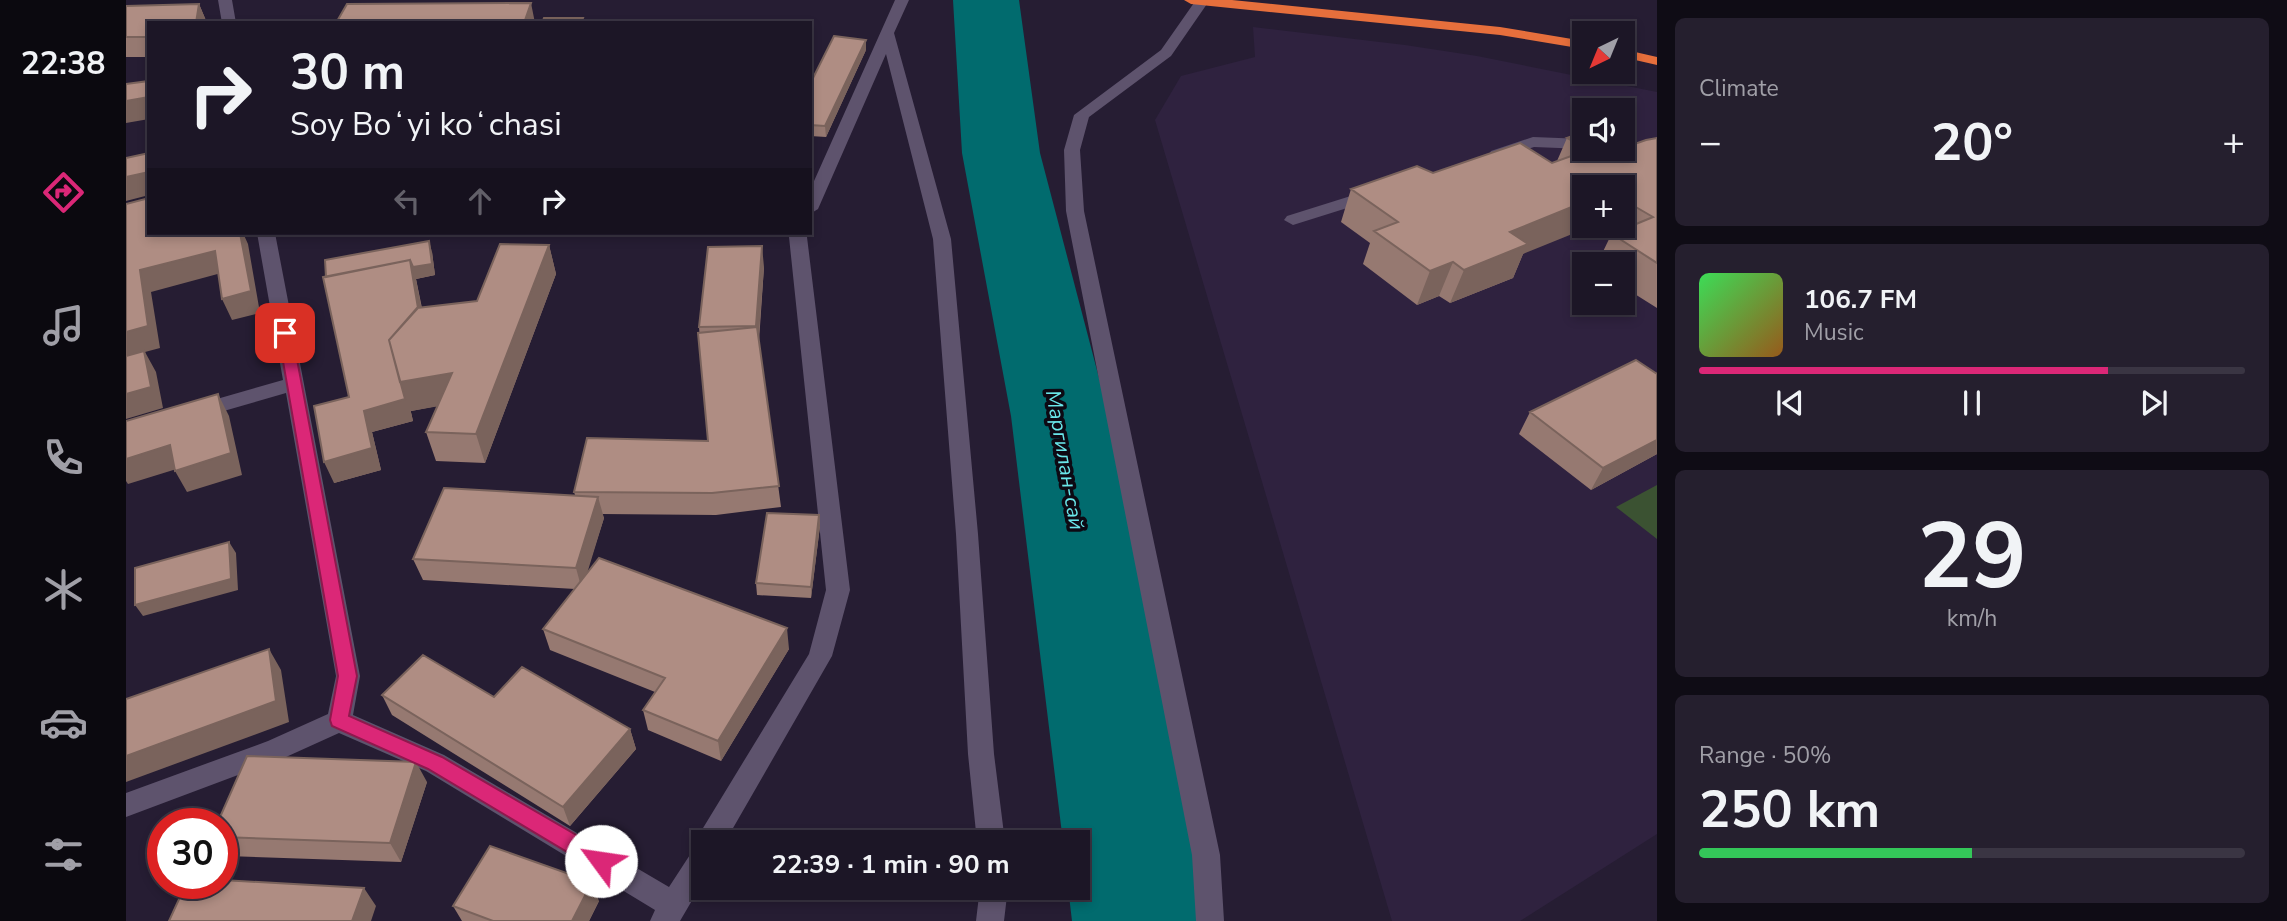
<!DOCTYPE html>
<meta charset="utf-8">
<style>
:root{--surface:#1c1626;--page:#251f2e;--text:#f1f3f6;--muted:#a09fa7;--line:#3a3543;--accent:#db2777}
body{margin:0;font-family:"Nunito Sans",sans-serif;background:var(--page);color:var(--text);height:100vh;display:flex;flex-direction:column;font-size:26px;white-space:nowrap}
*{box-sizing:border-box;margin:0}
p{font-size:23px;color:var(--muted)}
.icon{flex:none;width:38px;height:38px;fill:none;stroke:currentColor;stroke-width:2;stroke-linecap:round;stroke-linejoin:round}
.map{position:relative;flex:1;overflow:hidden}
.panel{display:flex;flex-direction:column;gap:18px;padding:18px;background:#0f0c15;width:630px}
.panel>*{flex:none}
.hud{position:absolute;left:21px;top:21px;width:665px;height:214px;border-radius:0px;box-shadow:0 4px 10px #0003,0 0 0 2px var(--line);background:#1c1626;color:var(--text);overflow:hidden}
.needle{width:46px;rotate:223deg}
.tools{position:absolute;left:1446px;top:21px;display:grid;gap:14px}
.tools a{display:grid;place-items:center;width:63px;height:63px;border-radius:0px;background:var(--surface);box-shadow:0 4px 10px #0003,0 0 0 2px var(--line);font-size:35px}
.speed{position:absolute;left:21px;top:808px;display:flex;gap:14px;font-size:35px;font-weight:700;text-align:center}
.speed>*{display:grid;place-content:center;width:91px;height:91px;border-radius:50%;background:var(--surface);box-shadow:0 4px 10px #0003,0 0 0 2px var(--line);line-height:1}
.speed .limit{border:10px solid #d22;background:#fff;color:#111}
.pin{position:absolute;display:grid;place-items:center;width:60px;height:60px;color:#fff;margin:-30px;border-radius:14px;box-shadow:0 4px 10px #0006}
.me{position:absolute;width:77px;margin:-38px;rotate:301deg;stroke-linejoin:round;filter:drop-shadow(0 0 5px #0008)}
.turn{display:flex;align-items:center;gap:24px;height:147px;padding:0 28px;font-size:32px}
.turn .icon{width:91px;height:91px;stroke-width:2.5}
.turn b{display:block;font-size:49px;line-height:60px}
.lanes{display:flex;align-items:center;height:66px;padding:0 28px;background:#0003;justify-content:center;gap:35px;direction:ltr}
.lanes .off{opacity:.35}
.big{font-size:52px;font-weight:700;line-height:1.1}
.panel .widget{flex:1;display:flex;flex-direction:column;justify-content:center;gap:10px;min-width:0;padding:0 24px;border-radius:10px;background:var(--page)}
.panel .dial{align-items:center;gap:0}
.dial b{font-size:91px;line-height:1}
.song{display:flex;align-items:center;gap:21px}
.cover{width:84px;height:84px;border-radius:10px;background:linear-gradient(135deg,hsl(130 70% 55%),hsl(30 70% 35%))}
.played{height:7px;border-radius:4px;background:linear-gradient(90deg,var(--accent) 75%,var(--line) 75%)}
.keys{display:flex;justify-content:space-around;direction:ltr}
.heat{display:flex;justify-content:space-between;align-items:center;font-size:38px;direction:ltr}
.charge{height:10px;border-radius:5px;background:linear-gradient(90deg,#34c759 50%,var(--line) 0)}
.trip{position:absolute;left:565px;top:830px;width:399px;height:70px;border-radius:0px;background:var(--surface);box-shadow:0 4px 10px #0003,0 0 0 2px var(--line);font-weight:700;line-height:70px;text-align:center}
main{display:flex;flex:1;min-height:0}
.tab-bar{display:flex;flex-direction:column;width:126px;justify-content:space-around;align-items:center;background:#0b090f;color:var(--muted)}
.tab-bar .icon{width:49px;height:49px}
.tab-bar .on{color:var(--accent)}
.tab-bar b{font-size:32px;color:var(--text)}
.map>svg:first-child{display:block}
.built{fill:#2f223f;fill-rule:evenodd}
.green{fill:#3b5232}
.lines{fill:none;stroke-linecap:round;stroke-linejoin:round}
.river{fill:#016b6e;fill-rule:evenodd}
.lane{fill:#5e536d;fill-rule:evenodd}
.street{fill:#5e536d;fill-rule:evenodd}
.highway{fill:#e66f3c;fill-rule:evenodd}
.wall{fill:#967971}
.shaded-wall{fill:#7a635c}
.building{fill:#af8d83;stroke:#7a635c;stroke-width:2}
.route{fill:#db2777;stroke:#8e194d;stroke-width:2}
.labels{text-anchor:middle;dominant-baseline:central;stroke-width:7;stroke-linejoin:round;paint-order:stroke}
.water-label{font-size:21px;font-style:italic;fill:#6ae7ea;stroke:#0d0913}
</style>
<main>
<nav class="tab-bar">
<b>22:38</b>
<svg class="icon on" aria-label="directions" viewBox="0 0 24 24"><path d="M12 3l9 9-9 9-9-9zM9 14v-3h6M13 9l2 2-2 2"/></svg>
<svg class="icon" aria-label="music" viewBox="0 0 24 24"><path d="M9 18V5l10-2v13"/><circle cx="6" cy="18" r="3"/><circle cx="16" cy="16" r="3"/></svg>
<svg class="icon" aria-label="phone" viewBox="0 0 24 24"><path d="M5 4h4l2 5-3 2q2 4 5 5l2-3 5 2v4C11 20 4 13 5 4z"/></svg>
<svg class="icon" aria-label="climate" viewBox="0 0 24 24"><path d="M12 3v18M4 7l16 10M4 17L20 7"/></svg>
<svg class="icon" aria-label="car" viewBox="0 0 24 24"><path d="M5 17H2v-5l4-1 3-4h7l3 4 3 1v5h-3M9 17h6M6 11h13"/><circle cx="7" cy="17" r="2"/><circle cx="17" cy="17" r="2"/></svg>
<svg class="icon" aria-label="filters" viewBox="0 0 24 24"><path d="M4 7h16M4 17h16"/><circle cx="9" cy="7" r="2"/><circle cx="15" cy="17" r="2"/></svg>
</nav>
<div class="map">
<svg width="1531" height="921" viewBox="0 0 1531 921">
<rect width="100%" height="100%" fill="#261d33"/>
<!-- built -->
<path class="built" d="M1127,27L1279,45L1351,56L1531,92V834L1394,921H1266L1029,120L1055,76L1129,57ZM1458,110H1496V149H1458ZM1458,187H1496V226H1458ZM1458,264H1496V303H1458Z"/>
<!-- green -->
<path class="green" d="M1531,485V539L1490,507Z"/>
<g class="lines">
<!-- river -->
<path class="river" d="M827,0H893L914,153L983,416L1084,921H946L942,887H952V842H937L885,416L836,153Z"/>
<!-- lane -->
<path class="lane" d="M1407,137L1458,139V149L1408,147L1371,159L1363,154L1365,151Z
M1247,189L1253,190L1255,194L1253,198L1167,225L1158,220L1161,216Z"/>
<!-- street -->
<path class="street" d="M92,0H106L110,23H96Z
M769,0H783L768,33L825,239L852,534L868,754L879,842H851L842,754L830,534L807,239L760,54L692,209L684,214V190Z
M1070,0L1083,1L1045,56L963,117L954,150L958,211L1094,855L1098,921H1070L1066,855L940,211L938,150L948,115L1035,50Z
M131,233H149L234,676L227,715L318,755L543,887L571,844L574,833L683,654L700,590L663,237L665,233H683L681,237L724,590L706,656L599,842H578V880L554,921H524L529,910L300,771L213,733L160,757L0,817V793L142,741L202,714L210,676L160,393L70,419L63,417L60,412L63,407L157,380Z
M854,887H882L878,921H850Z"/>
<!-- highway -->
<path class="highway" d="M1058,0H1106L1374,27L1458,41V49L1374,35L1065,4Z
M1496,49L1531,57V65L1496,57Z"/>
</g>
<!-- wall -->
<path class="wall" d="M73,4L81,23H23V57H0V6Z
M740,50L700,137L684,136V84Z
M1458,132V149H1496L1531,138V308L1496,286V264H1471L1485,235L1469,226H1496V187H1458L1397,254L1387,278L1324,303L1313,296L1291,305L1237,264L1244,243L1215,222L1225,189L1307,173L1426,163L1431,161L1441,138Z
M423,245L430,274L359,463L310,461L300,432L311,406L285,411L284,408L287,421L246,432L255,470L208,483L223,397L197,277L306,252L309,275L290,279L296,308L351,301Z
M638,267L633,341L655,507L590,515L476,514L478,518L460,574L663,649L595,761L522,730L517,710L529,692L424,650L417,629L449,589L297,580L287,559L449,495L448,492L582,441L573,327Z
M1531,374V454L1465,490L1393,434L1404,412Z
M693,515L694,526L685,598L631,595L630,583Z
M256,695L504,729L510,749L444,826L266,715Z
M301,782L275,862L101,856L96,850V824Z
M473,901L463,921H336L327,906Z"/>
<!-- shaded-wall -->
<path class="shaded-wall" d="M405,3L409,23H398Z
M73,4L81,23H70Z
M740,40V50L700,137L699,126Z
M23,97V119L0,123V101Z
M23,172V195L0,201V177Z
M1458,202V226H1466L1397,254L1387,278L1324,303L1338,270L1384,232Z
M114,233H117L122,244L134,313L106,320L96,299Z
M303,241L306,252L309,275L290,279L301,337L326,373L336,402L285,411L284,408L287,421L246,432L255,470L208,483L198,462L238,411L274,382L284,260Z
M423,245L430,274L359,463L350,434Z
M636,246L638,267L632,347L630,326Z
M89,251L99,272L25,292L34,348L19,352L30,372L37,408L0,419V332L14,270Z
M1327,262L1313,296L1291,305L1304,271Z
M92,394L103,416L116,475L61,492L49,471Z
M1531,440V454L1465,490L1477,468Z
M44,445L57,467L2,484L0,481V459Z
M472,497L478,518L456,590L450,568Z
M693,515L694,526L685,598V587Z
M103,542L110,553L112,590L17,616L9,605Z
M661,628L663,649L595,761L592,741Z
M143,649L155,670L163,722L0,782V756Z
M504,729L510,749L444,826L437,807Z
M290,762L301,782L275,862L264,843Z
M466,882L473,901L463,921H446Z
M238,888L250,906L245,921H226Z"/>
<!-- building -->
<path class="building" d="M405,3L398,23H210L221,4Z
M73,4L70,23H23V37H0V6Z
M418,18H457L455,23H416Z
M474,20L489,23H472Z
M708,36L740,40L699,126L684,125V84Z
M23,81V97L0,101V84Z
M1458,132V147L1441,138Z
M1531,138V263L1486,234L1527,217L1496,199V187H1458V202L1384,232L1402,244L1338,270L1327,262L1304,271L1248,231L1272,222L1225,189L1291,166L1307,173L1394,143L1426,163L1462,150L1460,149H1496V142L1503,146L1520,140Z
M23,153V172L0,177V158Z
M23,198V233H114L125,291L96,299L89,251L14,270L22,326L0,332V204Z
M303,241L306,264L287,267L284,260L200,277L199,260Z
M374,244L423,245L350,434L300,432L326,373L274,382L263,340L291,308L351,301Z
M636,246L630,326L573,327L582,247Z
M284,260L292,308L263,340L279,399L238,411L246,448L198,462L188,406L223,397L197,277Z
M631,327L653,486L586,493L448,492L461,438L582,441L572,333Z
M18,351L25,387L0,394V356Z
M1510,360L1531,374V440L1477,468L1404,412Z
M92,394L105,453L49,471L44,445L0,459V421Z
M318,488L472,497L450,568L287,559Z
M641,513L693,515L685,587L630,583Z
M103,542L105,579L9,605V568Z
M473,558L661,628L592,741L517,710L539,678L417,629Z
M143,649L150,701L0,756V699Z
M297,655L368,697L396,667L504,729L437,807L256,695Z
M121,756L290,762L264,843L96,837V824H91Z
M364,846L466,882L446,921H367L327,906Z
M96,880L238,888L226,921H43L60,884H96Z"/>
<!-- route -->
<path class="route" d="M159,329L166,333L231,676L223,716L316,757L483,854L486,861L483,868L475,871L468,868L302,769L206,726L204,720L212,676L152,333Z"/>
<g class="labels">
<!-- water labels -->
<g class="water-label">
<text transform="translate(939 460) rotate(80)">Маргилан-сай</text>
</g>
</g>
</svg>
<div class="tools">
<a><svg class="needle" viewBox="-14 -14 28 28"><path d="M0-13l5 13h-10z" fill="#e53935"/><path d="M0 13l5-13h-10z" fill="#a09fa7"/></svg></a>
<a><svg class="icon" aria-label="sound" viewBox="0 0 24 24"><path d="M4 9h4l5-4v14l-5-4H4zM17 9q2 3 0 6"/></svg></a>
<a>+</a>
<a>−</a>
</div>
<div class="speed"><div class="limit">30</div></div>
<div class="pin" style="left:159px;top:333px;background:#d93025"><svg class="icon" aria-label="arrive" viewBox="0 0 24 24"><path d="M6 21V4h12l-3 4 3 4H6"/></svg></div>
<svg class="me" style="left:475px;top:861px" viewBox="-20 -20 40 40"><circle r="19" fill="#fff"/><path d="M0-13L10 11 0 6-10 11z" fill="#db2777"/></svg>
<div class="trip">22:39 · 1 min · 90 m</div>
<div class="hud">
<div class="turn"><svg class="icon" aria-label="right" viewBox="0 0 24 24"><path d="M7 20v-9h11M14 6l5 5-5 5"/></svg><div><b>30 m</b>Soy Boʻyi koʻchasi</div></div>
<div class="lanes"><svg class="icon off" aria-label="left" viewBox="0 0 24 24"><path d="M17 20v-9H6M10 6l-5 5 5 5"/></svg><svg class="icon off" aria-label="ahead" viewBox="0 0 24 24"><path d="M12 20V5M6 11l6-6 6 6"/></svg><svg class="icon" aria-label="right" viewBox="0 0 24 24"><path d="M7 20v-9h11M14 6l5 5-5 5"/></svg></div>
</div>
</div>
<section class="panel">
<div class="widget"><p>Climate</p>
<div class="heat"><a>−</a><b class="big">20°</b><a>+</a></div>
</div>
<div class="widget">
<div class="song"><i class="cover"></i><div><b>106.7 FM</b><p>Music</p></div></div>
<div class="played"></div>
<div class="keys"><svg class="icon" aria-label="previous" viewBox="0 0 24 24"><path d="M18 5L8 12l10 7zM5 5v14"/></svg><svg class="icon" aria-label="pause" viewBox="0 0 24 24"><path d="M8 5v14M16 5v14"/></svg><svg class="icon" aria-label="next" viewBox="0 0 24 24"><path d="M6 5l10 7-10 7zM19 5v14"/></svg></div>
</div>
<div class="widget dial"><b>29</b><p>km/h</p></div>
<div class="widget"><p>Range · 50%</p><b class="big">250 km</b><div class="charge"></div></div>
</section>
</main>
